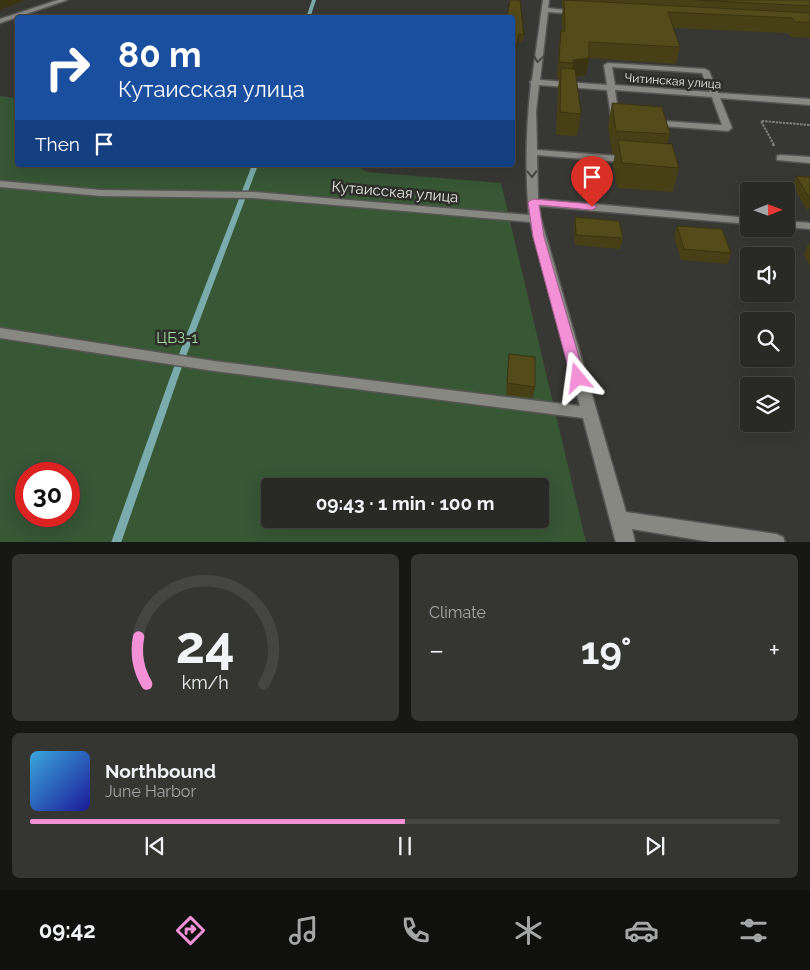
<!DOCTYPE html>
<meta charset="utf-8">
<style>
:root{--surface:#292926;--page:#353532;--text:#f1f3f6;--muted:#a5a6a7;--line:#454543;--accent:#f391d6}
body{margin:0;font-family:Raleway,sans-serif;background:var(--page);color:var(--text);height:100vh;display:flex;flex-direction:column;font-size:19px;white-space:nowrap}
*{box-sizing:border-box;margin:0}
p{font-size:16px;color:var(--muted)}
.icon{flex:none;width:28px;height:28px;fill:none;stroke:currentColor;stroke-width:2;stroke-linecap:round;stroke-linejoin:round}
.map{position:relative;height:542px;overflow:hidden}
.side{display:flex;flex-direction:column;gap:12px;padding:12px;background:#171715;flex:1}
.side>*{flex:none}
.guide{position:absolute;left:15px;top:15px;width:500px;height:152px;border-radius:5px;box-shadow:0 5px 20px #0002,0 0 0 1px var(--line);background:#1a4fa0;color:#fff;overflow:hidden}
.needle{width:32px;rotate:89deg}
.buttons{position:absolute;left:740px;top:182px;display:grid;gap:10px}
.buttons a{display:grid;place-items:center;width:55px;height:55px;border-radius:5px;background:var(--surface);box-shadow:0 5px 20px #0002,0 0 0 1px var(--line);font-size:25px}
.speed{position:absolute;left:15px;top:462px;display:flex;gap:10px;font-size:25px;font-weight:700;text-align:center}
.speed>*{display:grid;place-content:center;width:65px;height:65px;border-radius:50%;background:var(--surface);box-shadow:0 5px 20px #0002,0 0 0 1px var(--line);line-height:1}
.speed .limit{border:8px solid #d22;background:#fff;color:#111}
.pin{position:absolute;display:grid;place-items:center;width:42px;height:42px;color:#fff;margin:-51px -21px;border-radius:50% 50% 50% 0;rotate:-45deg;box-shadow:0 0 5px #0007}
.pin .icon{rotate:45deg}
.me{position:absolute;width:55px;margin:-28px;rotate:344deg;stroke-linejoin:round;filter:drop-shadow(0 0 4px #0008)}
.turn{display:flex;align-items:center;gap:18px;height:105px;padding:0 20px;font-size:22px}
.turn .icon{width:65px;height:65px;stroke-width:2.5}
.turn b{display:block;font-size:35px;line-height:42px}
.then{display:flex;align-items:center;height:48px;padding:0 20px;background:#0003;gap:10px;font-size:19px}
.big{font-size:38px;font-weight:700;line-height:1.1}
.side .card{flex:1;display:flex;flex-direction:column;justify-content:center;gap:8px;min-width:0;padding:0 18px;border-radius:8px;background:var(--page)}
.side .dial{align-items:center;gap:0}
.dial svg{height:130px;overflow:visible;fill:none;stroke:var(--line);stroke-width:7;stroke-linecap:round;text-anchor:middle}
.dial text{fill:var(--text);stroke:none}
.song{display:flex;align-items:center;gap:15px}
.cover{width:60px;height:60px;border-radius:8px;background:linear-gradient(135deg,hsl(200 70% 55%),hsl(240 70% 35%))}
.played{height:5px;border-radius:2px;background:linear-gradient(90deg,var(--accent) 50%,var(--line) 50%)}
.keys{display:flex;justify-content:space-around;direction:ltr}
.heat{display:flex;justify-content:space-between;align-items:center;font-size:28px;direction:ltr}
.side .tiles{flex:1;display:grid;gap:12px;grid-template-columns:1fr 1fr}
.card:last-child{grid-column:span 2}
.trip{position:absolute;left:261px;top:478px;width:288px;height:50px;border-radius:5px;background:var(--surface);box-shadow:0 5px 20px #0002,0 0 0 1px var(--line);font-weight:700;line-height:50px;text-align:center}
.dock{display:flex;height:80px;justify-content:space-around;align-items:center;background:#10100f;color:var(--muted)}
.dock .icon{width:35px;height:35px}
.dock .active{color:var(--accent)}
.dock b{font-size:22px;color:var(--text)}
.map>svg:first-child{display:block}
.green{fill:#375735;fill-rule:evenodd}
.lines{fill:none;stroke-linecap:round;stroke-linejoin:round}
.stream{fill:#7babac;fill-rule:evenodd}
.minor-casing{stroke:#565553;stroke-width:3}
.path-far1{stroke:#80807d;stroke-width:2;stroke-dasharray:2.5 1;stroke-linecap:butt}
.path{stroke:#80807d;stroke-width:2.5;stroke-dasharray:4.5 2;stroke-linecap:butt}
.minor{fill:#888883;fill-rule:evenodd}
.wall{fill:#474016}
.shaded-wall{fill:#3a3412}
.building{fill:#534b1a;stroke:#3a3412}
.oneway{stroke:#444440}
.route{fill:#f391d6;stroke:#9e5e8b}
.labels{text-anchor:middle;dominant-baseline:central;stroke-width:5;stroke-linejoin:round;paint-order:stroke}
.far-street-label{font-size:12px;fill:#e4e4e2;stroke:#2d2d29}
.street-label{font-size:15px;fill:#e4e4e2;stroke:#2d2d29}
.park-label{font-size:15px;fill:#a4dba1;stroke:#2d2d29}
</style>
<div class="map">
<svg width="810" height="543" viewBox="0 0 810 543">
<rect width="100%" height="100%" fill="#373733"/>
<!-- green -->
<path class="green" d="M0,96L17,98L18,165H355L367,172L501,183L586,542H0ZM26,474H69V516H26ZM270,486H540V519H270Z"/>
<g class="lines">
<!-- stream -->
<path class="stream" d="M312,0H316L310,18H306Z
M252,165H258L179,375L121,543H111L171,375Z"/>
<!-- minor casing -->
<g class="minor-casing">
<path id="minor" d="M58,0H67L0,23V19Z
M543,0H549L548,8L581,12L578,14L548,12L540,80L607,85L604,65L608,63L705,69L709,71L718,93L810,99V105L720,98L732,128L728,131L612,122L607,90L539,85L536,111L537,150L632,157L637,160L632,163L537,155L538,199L749,218V224L539,206L541,219L626,512L776,534L783,537L785,543H717L632,529L635,543H616L583,418L214,371L0,338V328L214,361L580,406L530,222L253,198L101,196L0,187V181L101,190L253,192L529,215C525,172 526,127 531,84L530,82L532,80ZM612,67L702,73L710,92L615,85ZM615,90L712,97L722,125L619,118Z
M780,155L810,157V163L777,160V156Z
M786,221L810,223V229L786,227Z"/>
</g>
<!-- path-far1 -->
<path class="path-far1" d="M774,145L761,121L810,125"/>
<!-- path -->
<path class="path" d="M773,144L774,146"/>
<!-- minor -->
<use href="#minor" class="minor"/>
</g>
<!-- wall -->
<path class="wall" d="M510,0L524,35L523,42H519Z
M562,0H810V38L791,37L787,33L673,28L680,47L676,64L589,58L586,75L576,77L581,114L577,136L556,135L558,88L559,80L558,79L557,76L559,46L561,31H562V15L563,7H562Z
M612,103L670,134L667,144L679,168L673,192L617,188L613,163L615,154H612L608,126Z
M796,176L810,177V209H806L793,186Z
M575,217L623,238L620,249L575,245L574,228Z
M677,226L731,253L728,264L681,260L674,236Z
M808,244H810V266L804,254Z
M509,354L535,387L533,398L506,395Z"/>
<!-- shaded-wall -->
<path class="shaded-wall" d="M0,0H26L0,10Z
M519,34V42L512,64V59Z
M589,58L586,75L571,77L573,63V60Z"/>
<!-- building -->
<path class="building" d="M510,0H520L524,35L519,34L512,59V18H507Z
M564,0L810,13V22H796L792,18L668,12L680,47L589,42V58L573,60V63L560,62L559,59L561,31H565Z
M697,0H810V6Z
M561,68L575,69L581,114L560,112Z
M612,103L662,107L670,134L616,131Z
M618,140L672,144L679,168L622,163Z
M796,176L810,177V199Z
M575,217L619,221L623,238L576,235Z
M677,226L722,229L731,253L684,249Z
M509,354L535,357V387L507,383Z"/>
<!-- one-way arrows -->
<defs><path id="oneway-chevron" d="M-2-3.5L2.5 0L-2 3.5" fill="none" stroke-width="1.6" stroke-linecap="round" stroke-linejoin="round" transform="scale(1.25)"/></defs>
<g class="oneway">
<use href="#oneway-chevron" transform="translate(538 59) rotate(98)"/>
<use href="#oneway-chevron" transform="translate(532 174) rotate(89)"/>
</g>
<!-- route -->
<path class="route" d="M533,199L592,204L597,207L592,210L539,205L544,237L585,378L583,381H574L571,378L533,237L528,202Z"/>
<g class="labels">
<!-- far-street labels -->
<g class="far-street-label">
<text transform="translate(673 81) rotate(4)">Читинская улица</text>
</g>
<!-- street labels -->
<g class="street-label">
<text transform="translate(395 192) rotate(5)">Кутаисская улица</text>
</g>
<!-- park labels -->
<g class="park-label">
<text x="177" y="338">ЦБЗ-1</text>
</g>
</g>
</svg>
<div class="buttons">
<a><svg class="needle" viewBox="-14 -14 28 28"><path d="M0-13l5 13h-10z" fill="#e53935"/><path d="M0 13l5-13h-10z" fill="#a5a6a7"/></svg></a>
<a><svg class="icon" aria-label="sound" viewBox="0 0 24 24"><path d="M4 9h4l5-4v14l-5-4H4zM17 9q2 3 0 6"/></svg></a>
<a><svg class="icon" aria-label="search" viewBox="0 0 24 24"><circle cx="10" cy="10" r="6"/><path d="M15 15l6 6"/></svg></a>
<a><svg class="icon" aria-label="layers" viewBox="0 0 24 24"><path d="M12 4l9 5-9 5-9-5zM3 14l9 5 9-5"/></svg></a>
</div>
<div class="speed"><div class="limit">30</div></div>
<div class="pin" style="left:592px;top:207px;background:#d93025"><svg class="icon" aria-label="arrive" viewBox="0 0 24 24"><path d="M6 21V4h12l-3 4 3 4H6"/></svg></div>
<svg class="me" style="left:578px;top:378px" viewBox="-20 -20 40 40"><path d="M0-17L14 15 0 8-14 15z" fill="#f391d6" stroke="#fff" stroke-width="4"/></svg>
<div class="trip">09:43 · 1 min · 100 m</div>
<div class="guide">
<div class="turn"><svg class="icon" aria-label="right" viewBox="0 0 24 24"><path d="M7 20v-9h11M14 6l5 5-5 5"/></svg><div><b>80 m</b>Кутаисская улица</div></div>
<div class="then">Then<svg class="icon" aria-label="arrive" viewBox="0 0 24 24"><path d="M6 21V4h12l-3 4 3 4H6"/></svg></div>
</div>
</div>
<section class="side">
<div class="tiles">
<div class="card dial"><svg viewBox="0 0 100 80">
<path d="M14 69A42 42 0 1 1 86 69"/>
<path d="M14 69A42 42 0 0 1 9 40" stroke="#f391d6"/>
<text x="50" y="56" font-size="32" font-weight="700">24</text>
<text x="50" y="72" font-size="11">km/h</text>
</svg></div>
<div class="card"><p>Climate</p>
<div class="heat"><a>−</a><b class="big">19°</b><a>+</a></div>
</div>
<div class="card">
<div class="song"><i class="cover"></i><div><b>Northbound</b><p>June Harbor</p></div></div>
<div class="played"></div>
<div class="keys"><svg class="icon" aria-label="previous" viewBox="0 0 24 24"><path d="M18 5L8 12l10 7zM5 5v14"/></svg><svg class="icon" aria-label="pause" viewBox="0 0 24 24"><path d="M8 5v14M16 5v14"/></svg><svg class="icon" aria-label="next" viewBox="0 0 24 24"><path d="M6 5l10 7-10 7zM19 5v14"/></svg></div>
</div>
</div>
</section>
<nav class="dock">
<b>09:42</b>
<svg class="icon active" aria-label="directions" viewBox="0 0 24 24"><path d="M12 3l9 9-9 9-9-9zM9 14v-3h6M13 9l2 2-2 2"/></svg>
<svg class="icon" aria-label="music" viewBox="0 0 24 24"><path d="M9 18V5l10-2v13"/><circle cx="6" cy="18" r="3"/><circle cx="16" cy="16" r="3"/></svg>
<svg class="icon" aria-label="phone" viewBox="0 0 24 24"><path d="M5 4h4l2 5-3 2q2 4 5 5l2-3 5 2v4C11 20 4 13 5 4z"/></svg>
<svg class="icon" aria-label="climate" viewBox="0 0 24 24"><path d="M12 3v18M4 7l16 10M4 17L20 7"/></svg>
<svg class="icon" aria-label="car" viewBox="0 0 24 24"><path d="M5 17H2v-5l4-1 3-4h7l3 4 3 1v5h-3M9 17h6M6 11h13"/><circle cx="7" cy="17" r="2"/><circle cx="17" cy="17" r="2"/></svg>
<svg class="icon" aria-label="filters" viewBox="0 0 24 24"><path d="M4 7h16M4 17h16"/><circle cx="9" cy="7" r="2"/><circle cx="15" cy="17" r="2"/></svg>
</nav>
